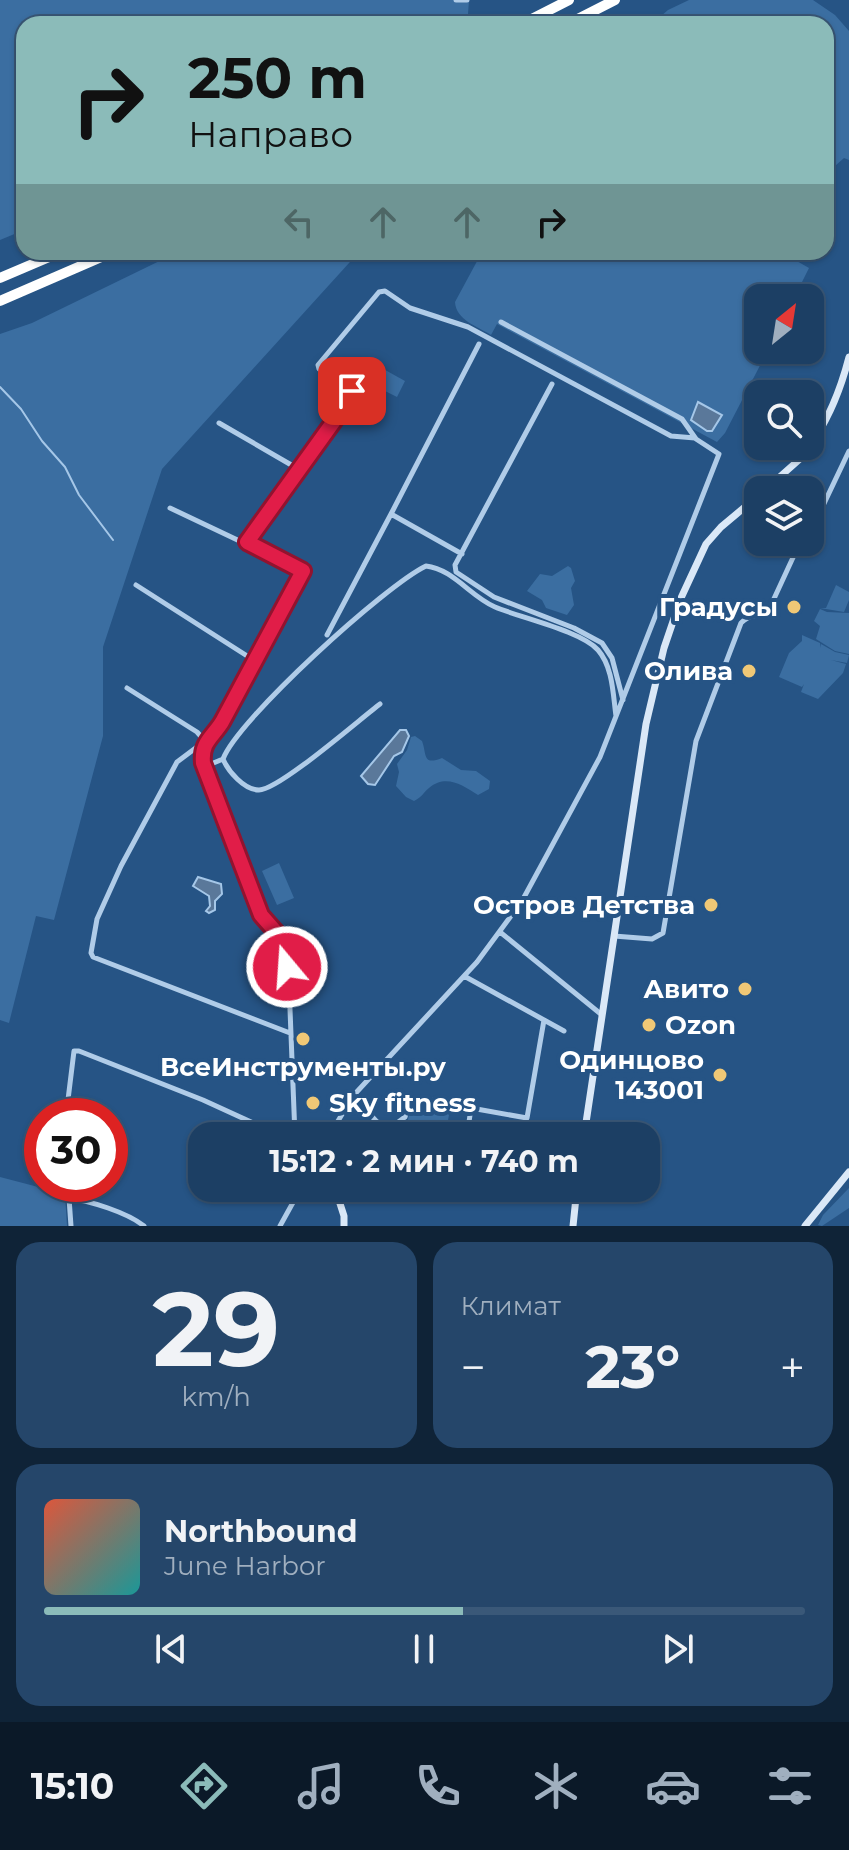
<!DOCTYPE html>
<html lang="ru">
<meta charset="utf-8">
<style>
:root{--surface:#1c3f64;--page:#25466a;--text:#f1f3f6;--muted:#a0afbf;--line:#3a5878;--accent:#8bbbb9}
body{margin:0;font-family:Montserrat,sans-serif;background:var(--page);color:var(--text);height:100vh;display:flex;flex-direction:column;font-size:30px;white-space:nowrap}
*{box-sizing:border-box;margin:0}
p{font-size:26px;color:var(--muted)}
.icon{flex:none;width:44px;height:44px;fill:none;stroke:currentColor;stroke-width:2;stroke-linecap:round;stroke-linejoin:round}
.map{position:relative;height:1226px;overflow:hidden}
.drawer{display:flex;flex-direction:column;gap:16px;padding:16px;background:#0f2337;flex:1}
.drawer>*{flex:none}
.guide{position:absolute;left:16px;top:16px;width:818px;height:244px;border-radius:24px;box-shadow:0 2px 6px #0004,0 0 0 2px var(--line);background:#8bbbb9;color:#111;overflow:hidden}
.needle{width:52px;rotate:30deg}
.fabs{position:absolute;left:744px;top:284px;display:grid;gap:16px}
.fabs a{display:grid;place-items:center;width:80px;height:80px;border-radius:16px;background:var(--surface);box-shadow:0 2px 6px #0004,0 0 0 2px var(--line);font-size:40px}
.speed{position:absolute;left:24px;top:1098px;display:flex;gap:16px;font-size:40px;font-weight:700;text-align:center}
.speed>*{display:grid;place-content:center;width:104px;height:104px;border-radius:50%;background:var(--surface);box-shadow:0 2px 6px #0004,0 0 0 2px var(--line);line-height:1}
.speed .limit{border:12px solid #d22;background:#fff;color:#111}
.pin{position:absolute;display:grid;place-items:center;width:68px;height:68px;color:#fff;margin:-34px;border-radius:16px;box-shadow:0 4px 12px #0006}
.me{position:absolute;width:88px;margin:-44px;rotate:342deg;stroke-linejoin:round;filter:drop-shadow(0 0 6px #0008)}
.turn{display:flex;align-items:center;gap:28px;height:168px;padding:0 40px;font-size:36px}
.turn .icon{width:104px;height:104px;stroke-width:2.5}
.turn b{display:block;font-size:56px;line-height:68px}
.lanes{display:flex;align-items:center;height:76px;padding:0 40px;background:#0003;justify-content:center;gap:40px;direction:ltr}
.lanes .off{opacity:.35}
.big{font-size:60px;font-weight:700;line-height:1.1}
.drawer .card{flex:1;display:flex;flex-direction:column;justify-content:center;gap:12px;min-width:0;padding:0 28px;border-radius:24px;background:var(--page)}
.drawer .dial{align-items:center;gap:0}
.dial b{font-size:104px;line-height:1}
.song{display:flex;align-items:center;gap:24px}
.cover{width:96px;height:96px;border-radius:12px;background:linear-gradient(135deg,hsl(10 70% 55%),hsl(180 70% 35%))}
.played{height:8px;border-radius:4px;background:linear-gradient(90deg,var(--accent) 55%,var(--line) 55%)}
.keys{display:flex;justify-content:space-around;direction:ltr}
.heat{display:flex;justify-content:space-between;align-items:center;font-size:44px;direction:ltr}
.drawer .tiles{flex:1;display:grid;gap:16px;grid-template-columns:1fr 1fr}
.card:last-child{grid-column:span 2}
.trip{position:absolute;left:188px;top:1122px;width:472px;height:80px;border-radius:24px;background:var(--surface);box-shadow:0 2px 6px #0004,0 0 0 2px var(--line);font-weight:700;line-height:80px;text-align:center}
.dock{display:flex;height:128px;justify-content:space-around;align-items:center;background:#0b1928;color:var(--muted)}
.dock .icon{width:56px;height:56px}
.dock .current{color:var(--accent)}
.dock b{font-size:36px;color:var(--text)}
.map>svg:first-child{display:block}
.green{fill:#3b6ea1}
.water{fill:#5a789a;stroke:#a5c7e8;stroke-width:2}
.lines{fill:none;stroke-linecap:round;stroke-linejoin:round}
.stream{stroke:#a5c7e8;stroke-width:2}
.street{stroke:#b0cce8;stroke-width:5}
.secondary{stroke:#dae8f7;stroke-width:7}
.highway{stroke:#fff;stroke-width:10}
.route-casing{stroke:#92132f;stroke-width:20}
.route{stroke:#e11d48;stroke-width:14}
.poi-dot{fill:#f0c876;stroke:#265485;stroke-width:3}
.labels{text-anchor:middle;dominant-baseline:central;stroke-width:8;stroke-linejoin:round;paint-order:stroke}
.poi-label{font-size:26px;font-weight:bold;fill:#fff;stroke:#265485;text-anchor:end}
</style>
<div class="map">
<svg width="849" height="1226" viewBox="0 0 849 1226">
<rect width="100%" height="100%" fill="#265485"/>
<!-- green -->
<path class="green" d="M0,0H469L468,14L451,24H24V230L0,240Z
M689,0H813L835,15L849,31V160L844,158L826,174V24L653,23L668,10Z
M178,252H359L162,469L103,647V736L54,920L36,916L9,1023L0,1020V334L32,323Z
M482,252H781L809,268L794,298H758V350H768L725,433L717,442L497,324L491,335C477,326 456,320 455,302Z
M378,366L405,381L397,397L369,383Z
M568,566L571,568L575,581L571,588L574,605L567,615L546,608L542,600L527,591L540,574L552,576Z
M836,585L849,592V600L844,612L820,608H826Z
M820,609L827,612L849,613V654L835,651L816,639L820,626L814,621Z
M802,635L820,643L821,648V644L835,652L849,655L847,663L831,660L846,664L843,673L818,699L801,692L804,684L802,687L779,677L789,653L802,641Z
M415,736L422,741C427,754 422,766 442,758L461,770L476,771L490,781L489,789L478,795C462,785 446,774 429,788C423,793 422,797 414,801L406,797L396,786L399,772L397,764L407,750L411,737Z
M279,863L294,898L277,905L262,871Z
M420,1103L450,1109L446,1132L435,1130L434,1134L406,1129L410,1110Z
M0,1177L65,1194L67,1226H0Z
M849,1188V1208L822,1226L818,1225L823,1215Z"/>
<!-- water -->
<path class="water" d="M698,402L722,415L712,431H707L691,420Z
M400,730H406L409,736L402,752L394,756L375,785L368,784L361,776Z
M198,877L221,884L222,894L215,901V910L209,913L206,911L210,906L209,896L193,886Z"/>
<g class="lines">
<!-- stream -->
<path class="stream" d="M0,387L21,409L42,441L65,467L79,495L113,540"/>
<!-- street -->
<path class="street" d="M456,0H467
M552,384L455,565L456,572L494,597L574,628L602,643L612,658L623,700
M219,423L300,470
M170,508L303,571L222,722C211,738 201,742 203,763L261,915L277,931L285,949L289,984L295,1136
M391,514L479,344
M810,533L849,451
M247,542L352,396V391L319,369L318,365L379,292L385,291L410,308L468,327L671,436L695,438
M136,585L255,661
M327,635L391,514L462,554
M127,688L197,732L205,741L177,762L121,866L97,919L91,953L93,957L290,1033
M223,759C228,771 244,790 259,790C279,790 360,719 380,704
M204,763L211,764L223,759C238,719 386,585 426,566C453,569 471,597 495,607C521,618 581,631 598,650C613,667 613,695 616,716
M500,932L602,1015
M614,936L652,939L663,933L696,741L741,623C749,615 756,615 766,616L796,551L804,542
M464,976L544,1020L527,1118L471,1108
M544,1020L564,1031
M353,1096L377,1122L393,1126L405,1117L408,1106L422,1098L471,1108L467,1136
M66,1116L74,1051H79L203,1100L282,1136
M329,1136L353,1096L477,962L522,901L600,757L719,454L696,439L682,419L501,322
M379,1136L381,1124
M68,1184L71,1226
M69,1199C89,1200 128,1213 144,1226
M280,1226L301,1188"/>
<!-- secondary -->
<path class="secondary" d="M810,445C829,419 841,388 849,357
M765,490L801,458L810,446
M584,1136L646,724L664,648L681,598L706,544L721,527L758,496
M335,1188L344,1216V1226
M573,1226L577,1188
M805,1226L849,1172"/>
<!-- highway -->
<path class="highway" d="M522,24L569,0
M568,24L615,0
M0,278L61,252
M0,301L113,252"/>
</g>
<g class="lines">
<!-- route casing -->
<g class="route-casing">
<path id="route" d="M287,967L283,940L261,915L203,763C201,742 212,738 222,722L303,571L247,542L352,396V391"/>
</g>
<!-- route -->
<use href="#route" class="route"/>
</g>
<!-- markers -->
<g class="poi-dot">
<circle cx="794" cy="607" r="8"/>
<circle cx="749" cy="671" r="8"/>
<circle cx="711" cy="905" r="8"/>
<circle cx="745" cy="989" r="8"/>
<circle cx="649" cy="1025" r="8"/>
<circle cx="303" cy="1039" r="8"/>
<circle cx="720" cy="1075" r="8"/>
<circle cx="313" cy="1103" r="8"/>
</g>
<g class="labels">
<!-- poi labels -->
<g class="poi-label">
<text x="778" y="607">Градусы</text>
<text x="733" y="671">Олива</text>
<text x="695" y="905">Остров Детства</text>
<text x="729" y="989">Авито</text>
<text x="665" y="1025" text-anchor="start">Ozon</text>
<text x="704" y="1060">Одинцово<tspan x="704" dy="30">143001</tspan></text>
<text x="303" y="1067" text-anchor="middle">ВсеИнструменты.ру</text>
<text x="329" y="1103" text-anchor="start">Sky fitness</text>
</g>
</g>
</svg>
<div class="fabs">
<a><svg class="needle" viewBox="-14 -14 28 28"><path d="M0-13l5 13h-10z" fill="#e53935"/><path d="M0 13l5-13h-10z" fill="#a0afbf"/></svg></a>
<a><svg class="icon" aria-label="search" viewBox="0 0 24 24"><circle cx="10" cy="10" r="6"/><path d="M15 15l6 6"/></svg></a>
<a><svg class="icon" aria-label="layers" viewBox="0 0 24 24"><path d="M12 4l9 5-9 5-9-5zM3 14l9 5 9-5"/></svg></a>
</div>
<div class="speed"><div class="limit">30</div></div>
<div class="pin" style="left:352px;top:391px;background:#d93025"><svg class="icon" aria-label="arrive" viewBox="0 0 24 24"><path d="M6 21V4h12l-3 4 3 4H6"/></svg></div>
<svg class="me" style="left:287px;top:967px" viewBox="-20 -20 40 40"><circle r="17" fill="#e11d48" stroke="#fff" stroke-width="3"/><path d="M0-11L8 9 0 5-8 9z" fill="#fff"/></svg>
<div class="trip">15:12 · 2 мин · 740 m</div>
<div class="guide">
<div class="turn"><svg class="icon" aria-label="right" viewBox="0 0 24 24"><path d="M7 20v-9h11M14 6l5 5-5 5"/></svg><div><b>250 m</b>Направо</div></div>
<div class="lanes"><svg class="icon off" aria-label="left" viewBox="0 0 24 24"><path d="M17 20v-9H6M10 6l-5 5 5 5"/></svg><svg class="icon off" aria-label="ahead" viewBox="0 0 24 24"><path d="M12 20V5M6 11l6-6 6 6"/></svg><svg class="icon off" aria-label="ahead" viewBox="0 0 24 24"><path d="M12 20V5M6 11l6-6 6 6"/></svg><svg class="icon" aria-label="right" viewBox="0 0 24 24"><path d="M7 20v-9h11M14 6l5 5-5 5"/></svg></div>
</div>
</div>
<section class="drawer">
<div class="tiles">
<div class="card dial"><b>29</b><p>km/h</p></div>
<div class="card"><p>Климат</p>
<div class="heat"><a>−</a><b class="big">23°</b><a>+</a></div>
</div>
<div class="card">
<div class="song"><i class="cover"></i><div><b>Northbound</b><p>June Harbor</p></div></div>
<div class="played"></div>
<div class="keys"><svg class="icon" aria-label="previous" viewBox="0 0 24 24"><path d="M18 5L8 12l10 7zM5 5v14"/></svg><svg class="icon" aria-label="pause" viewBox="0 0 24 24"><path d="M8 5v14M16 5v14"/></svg><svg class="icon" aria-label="next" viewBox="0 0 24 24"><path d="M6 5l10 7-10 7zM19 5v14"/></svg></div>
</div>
</div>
</section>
<nav class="dock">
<b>15:10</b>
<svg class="icon current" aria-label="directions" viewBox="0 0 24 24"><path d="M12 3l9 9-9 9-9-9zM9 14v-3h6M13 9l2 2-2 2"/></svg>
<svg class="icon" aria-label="music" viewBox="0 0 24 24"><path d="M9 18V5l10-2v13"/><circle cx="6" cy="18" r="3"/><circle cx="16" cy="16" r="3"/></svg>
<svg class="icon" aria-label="phone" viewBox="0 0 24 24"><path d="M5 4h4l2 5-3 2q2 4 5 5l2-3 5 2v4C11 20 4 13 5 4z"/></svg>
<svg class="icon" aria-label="climate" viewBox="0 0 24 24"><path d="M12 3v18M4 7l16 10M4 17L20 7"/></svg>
<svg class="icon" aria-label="car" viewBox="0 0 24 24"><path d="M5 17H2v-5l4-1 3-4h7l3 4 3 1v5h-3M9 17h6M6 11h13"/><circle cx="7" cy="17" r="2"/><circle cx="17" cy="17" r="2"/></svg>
<svg class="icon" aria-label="filters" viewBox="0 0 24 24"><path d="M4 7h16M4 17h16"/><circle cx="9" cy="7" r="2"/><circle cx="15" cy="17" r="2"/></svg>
</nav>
